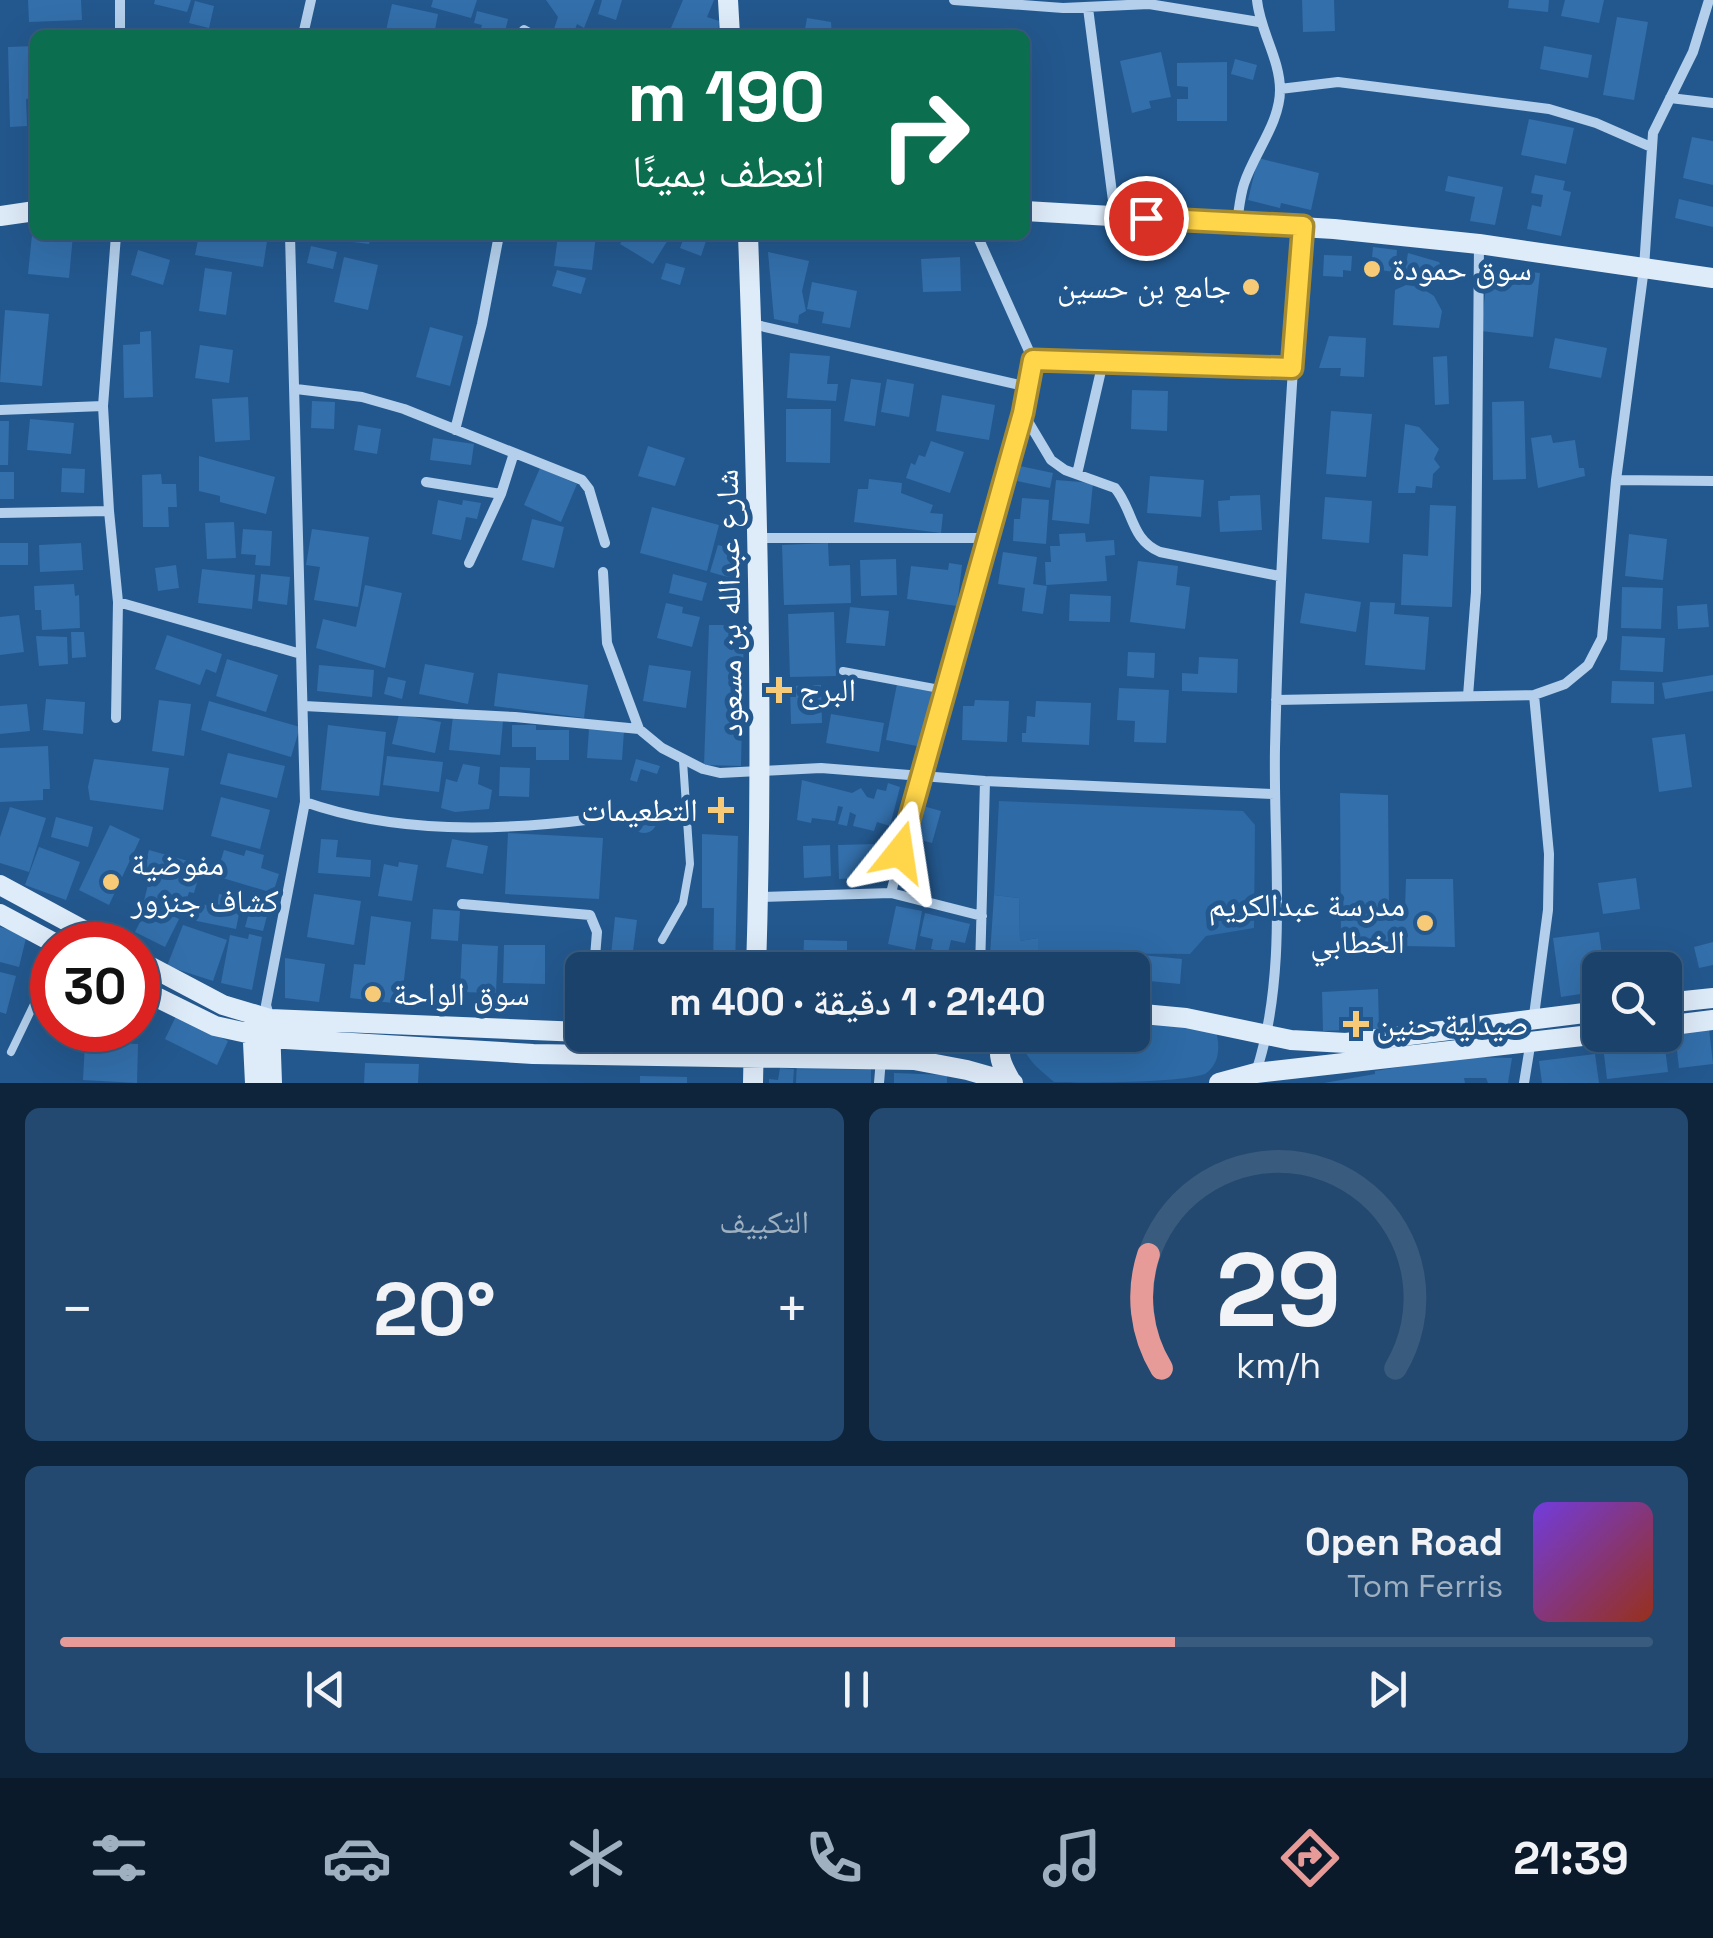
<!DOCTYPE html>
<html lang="ar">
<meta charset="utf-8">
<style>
:root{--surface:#1a426a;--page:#234970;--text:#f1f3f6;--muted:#9fb0c1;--line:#385b7e;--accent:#e69b98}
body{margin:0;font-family:"Space Grotesk","Noto Naskh Arabic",sans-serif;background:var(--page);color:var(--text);direction:rtl;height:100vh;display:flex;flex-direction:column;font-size:38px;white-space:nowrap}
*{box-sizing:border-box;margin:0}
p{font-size:32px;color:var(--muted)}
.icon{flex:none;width:55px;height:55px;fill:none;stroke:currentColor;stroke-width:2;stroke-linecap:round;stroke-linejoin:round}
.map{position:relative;height:1083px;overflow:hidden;direction:ltr}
.details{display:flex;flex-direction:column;gap:25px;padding:25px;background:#0e243a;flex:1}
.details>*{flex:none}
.guide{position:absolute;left:30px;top:30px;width:1000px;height:210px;border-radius:15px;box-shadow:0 10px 40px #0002,0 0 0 2px var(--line);direction:rtl;background:#0b6e4f;color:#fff;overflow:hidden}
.buttons{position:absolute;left:1582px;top:952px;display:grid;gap:20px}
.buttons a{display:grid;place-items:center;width:100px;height:100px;border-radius:15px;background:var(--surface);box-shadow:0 10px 40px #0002,0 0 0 2px var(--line);font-size:50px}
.speed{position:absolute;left:30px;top:922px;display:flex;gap:20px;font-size:50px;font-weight:700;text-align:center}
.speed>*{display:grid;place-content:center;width:130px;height:130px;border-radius:50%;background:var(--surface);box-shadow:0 10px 40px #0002,0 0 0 2px var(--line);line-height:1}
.speed .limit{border:15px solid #d22;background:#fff;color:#111}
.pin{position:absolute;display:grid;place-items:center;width:85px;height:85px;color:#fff;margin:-42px;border:5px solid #fff;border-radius:50%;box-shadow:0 2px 10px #0007}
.me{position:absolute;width:110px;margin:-55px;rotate:15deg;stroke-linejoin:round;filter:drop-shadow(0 0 8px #0008)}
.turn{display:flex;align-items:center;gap:35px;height:210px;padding:0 40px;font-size:45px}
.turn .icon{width:130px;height:130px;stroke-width:2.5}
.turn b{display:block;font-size:70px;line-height:85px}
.big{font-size:75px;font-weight:600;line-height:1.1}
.details .widget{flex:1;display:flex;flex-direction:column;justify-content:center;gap:15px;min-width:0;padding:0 35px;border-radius:15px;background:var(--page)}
.details .dial{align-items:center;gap:0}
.dial svg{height:260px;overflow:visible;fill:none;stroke:var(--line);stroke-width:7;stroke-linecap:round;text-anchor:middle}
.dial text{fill:var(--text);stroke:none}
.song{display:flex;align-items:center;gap:30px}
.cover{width:120px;height:120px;border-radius:15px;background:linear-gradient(135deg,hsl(260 70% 55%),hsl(10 70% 35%))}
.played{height:10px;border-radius:5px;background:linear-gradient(90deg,var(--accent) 70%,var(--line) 70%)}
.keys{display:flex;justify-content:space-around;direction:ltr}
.heat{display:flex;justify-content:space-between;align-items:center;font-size:55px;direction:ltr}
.details .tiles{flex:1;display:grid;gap:25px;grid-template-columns:1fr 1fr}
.widget:last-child{grid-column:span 2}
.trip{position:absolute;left:565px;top:952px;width:585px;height:100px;border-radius:15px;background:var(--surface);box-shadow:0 10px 40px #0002,0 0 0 2px var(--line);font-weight:600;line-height:100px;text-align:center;direction:rtl}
.dock{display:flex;height:160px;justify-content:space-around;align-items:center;background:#0a1a2a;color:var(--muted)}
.dock .icon{width:70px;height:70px}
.dock .selected{color:var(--accent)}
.dock b{font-size:45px;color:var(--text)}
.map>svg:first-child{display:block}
.green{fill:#2d6aa6}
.building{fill:#336fab}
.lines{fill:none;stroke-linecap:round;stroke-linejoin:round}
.lane{stroke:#b3cfeb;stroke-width:8}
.street{stroke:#b3cfeb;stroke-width:10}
.secondary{stroke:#deebf9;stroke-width:20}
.route-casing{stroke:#a68a30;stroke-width:25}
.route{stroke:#ffd54a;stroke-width:18}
.poi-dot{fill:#f6ca76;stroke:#23588e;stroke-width:4}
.labels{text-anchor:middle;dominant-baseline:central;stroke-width:10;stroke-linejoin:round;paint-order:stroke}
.poi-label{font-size:32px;fill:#fff;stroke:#23588e;text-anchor:start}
.street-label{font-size:32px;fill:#fff;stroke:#23588e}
</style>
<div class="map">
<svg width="1713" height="1083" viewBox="0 0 1713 1083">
<rect width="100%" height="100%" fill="#23588e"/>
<!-- green -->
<path class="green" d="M999,801L1243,811L1255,825L1254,928L1206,936L1190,954L1038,953V938L1020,941L1019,898L994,895Z
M1133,1017L1216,1031C1220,1046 1220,1064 1205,1074C1178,1083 1087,1083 1054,1082C1038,1068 1022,1057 1021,1035H1132Z"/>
<!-- building -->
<path class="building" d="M28,0H81L82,20L29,22Z
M155,0H191L187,12L154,4Z
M433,0H477L471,18L431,7Z
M546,0H595L584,28L577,24L573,35H552L558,17Z
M602,0H622L616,20L598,14Z
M683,0H714L707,17L719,21L718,35H668Z
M1302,0H1334L1335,31L1303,32Z
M1509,0H1549L1548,12L1508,8Z
M1565,0H1604L1599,23L1561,16Z
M195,1L214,6L209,28L189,23Z
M392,4L438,14L434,35H385Z
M477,11L508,19L505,31L492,28L490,35H479L482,25L474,23Z
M1617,17L1648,22L1634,100L1603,95Z
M807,18L831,22L832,35H804Z
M35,46V98L26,99L27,126L10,127L8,47Z
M1544,46L1592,55L1588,78L1540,69Z
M1161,52L1171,97L1149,101L1151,108L1132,113L1120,61Z
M1235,59L1257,65L1253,80L1231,74Z
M1227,62V121H1177V99H1188V87L1177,86V63Z
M1529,119L1574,128L1566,164L1521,155Z
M1692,137L1713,141V185L1683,178Z
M1258,158L1319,173L1311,210L1281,203L1280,208L1248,200Z
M1535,175L1565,181L1563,190L1571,192L1561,236L1527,229L1532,205L1541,207L1543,195L1531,193Z
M1448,176L1503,187L1495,225L1470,221L1475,197L1445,191Z
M1679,199L1713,207V227L1675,218Z
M32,235H73L69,278L28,274Z
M199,235H268L263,267L195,255Z
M329,235H371L369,244L329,239Z
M558,235H596L592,270L554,266Z
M626,235H671L653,264L620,244Z
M685,235H708L701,256L680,248Z
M311,246L337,252L333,269L307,263Z
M1373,247L1397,250L1395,272L1371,269Z
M138,250L170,260L163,285L131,275Z
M768,252L809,261L802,291L806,311L799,315L798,324L774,319Z
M1408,253L1439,262L1448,281L1404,275Z
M1324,255L1352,256L1351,271L1343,270V277L1323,276Z
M344,257L378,265L368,310L334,302Z
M960,257L961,291L923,292L921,259Z
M666,263L685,268L680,285L661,279Z
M205,268L232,272L226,315L199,311Z
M1488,268L1540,273L1533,337L1481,331Z
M557,270L586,278L581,294L552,286Z
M812,282L857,291L850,328L822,323L824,312L807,309Z
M1406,285L1420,287L1434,296L1442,311L1439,328L1393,325L1395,290Z
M5,310L49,314L42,386L0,382Z
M430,327L463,336L450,386L416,377Z
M151,331L153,397L124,398L123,345L140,344V332Z
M1329,336L1366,338L1364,377L1340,376L1341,368H1319Z
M1555,338L1607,348L1601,378L1549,368Z
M200,345L233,350L229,383L195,378Z
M790,353L830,356L827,384H838L836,401L787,398Z
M1447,356L1449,404L1435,405L1433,357Z
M851,379L881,383L875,426L844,421Z
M887,379L914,384L909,417L881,412Z
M1132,390L1168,391L1167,431L1131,429Z
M942,395L995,405L989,440L936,431Z
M248,397L250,440L215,442L212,399Z
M312,401L335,402L334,429L311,428Z
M1524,401L1526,479L1493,480L1492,402Z
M786,409H831L830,463L786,462Z
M1331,411L1372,414L1366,477L1326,474Z
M30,419L74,423L71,454L27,450Z
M0,421H9L8,465H0Z
M1405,424L1419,427L1439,449L1434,459L1440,467L1433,474L1432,488L1416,486L1415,493H1398Z
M358,425L381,429L377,454L354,450Z
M1551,435L1553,443L1575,440L1579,468H1584L1585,476L1538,488L1531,438Z
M433,438L474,444L471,465L430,460Z
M931,441L964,452L950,493L906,478L911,463L915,465L919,455L925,457Z
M648,446L685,458L675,486L638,476Z
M199,456L275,477L266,514L220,502V496L199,491Z
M1020,466L1053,473L1050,488L1017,481Z
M62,468L85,469L84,493L61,492Z
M540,468L577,484L561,522L524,505Z
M0,472H14V499H0Z
M161,474L162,484H176L177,507H168L169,527H143L142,475Z
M1150,476L1204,480L1201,517L1147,513Z
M869,479L902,483L901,493L933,505L930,513L943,514L941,533L854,522L858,489H868Z
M1056,480L1093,483L1089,524L1052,520Z
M1260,495L1262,530L1220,532L1218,501L1230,500V496Z
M1325,497L1372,501L1369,543L1322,539Z
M1022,498L1049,500L1046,544L1013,541L1014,519H1020Z
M438,500L462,505L463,500L481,503L477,519L466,517L461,540L432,534Z
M1430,505L1456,506L1452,607L1401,605L1403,554L1428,556Z
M652,507L719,525L707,571L640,553Z
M532,519L564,527L554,568L522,560Z
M234,522L236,558L207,559L205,523Z
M243,529L272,531L270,566L255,565L256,555L241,554Z
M312,529L369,537L358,607L314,600L320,567L306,565Z
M1085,533L1086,542L1114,540L1115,555L1105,556L1107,581L1046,585L1045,562H1051L1050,546H1060L1059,534Z
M1629,534L1667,539L1663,580L1625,576Z
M0,543H28V565H0Z
M81,543L83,570L40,572L39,545Z
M828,543L829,566L850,565L851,603L784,605L782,545Z
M718,545L745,552L737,580L710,572Z
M1003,552L1037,557L1033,584L1047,586L1043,614L1022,611L1025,588L998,584Z
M896,559L897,595L861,596L860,560Z
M1138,561L1178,566L1176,585L1190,587L1185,629L1130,622Z
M949,563L962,565L957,606L907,599L911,566L948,570Z
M176,565L179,588L158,591L155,568Z
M202,569L255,575L252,609L198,603Z
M261,574L290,577L287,605L258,601Z
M673,574L707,583L702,601L669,593Z
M74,584L75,596L79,595L80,628L42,630L41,610H35L34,586Z
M365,585L402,593L385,668L316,648L323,619L356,627Z
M1622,587L1663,588L1661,629L1621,628Z
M1305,593L1361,602L1356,632L1300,623Z
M1070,594L1111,596L1110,622L1069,621Z
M1370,602L1395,603L1394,614L1429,617L1425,670L1365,665Z
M666,603L683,607L682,613L700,617L692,647L657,638Z
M1707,604L1709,627L1678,629L1677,606Z
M850,607L889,611L885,646L846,643Z
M834,612L836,676L790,677L788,614Z
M19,615L24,652L0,655V617Z
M709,625H744L741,766L704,765Z
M71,632H84L86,657L72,658Z
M167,635L222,654L216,673L206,669L200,685L155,669Z
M36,636L67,637L68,664L39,666Z
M1622,636L1665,638L1663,672L1620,670Z
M1128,652L1155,653L1154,678L1127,676Z
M1199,657L1238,659L1237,693L1182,691V673L1198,674Z
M227,659L278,675L266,712L216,696Z
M425,664L474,673L468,704L419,694Z
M319,665L374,670L372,697L317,691Z
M649,665L691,671L686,708L643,701Z
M498,673L588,685L584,718L494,706Z
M1713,675V691L1665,699L1662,683Z
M388,677L406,681L402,699L384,694Z
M1612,681L1654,682V704L1611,703Z
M897,684L938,691L922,747L886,740Z
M821,685L822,723L791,724L790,686Z
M1119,688L1169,690L1166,743L1134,742L1135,721L1117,720Z
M46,699L85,702L83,734L43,730Z
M159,700L191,704L184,756L152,751Z
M975,700L1009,701L1007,742L962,740L963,706H974Z
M209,701L300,727L291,757L201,730Z
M1036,701L1091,703L1089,745L1022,742V733H1026L1027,716L1035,717Z
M27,704L30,731L0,734V706Z
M399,714L441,722L435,753L392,744Z
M831,714L884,723L879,752L826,743Z
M453,716L503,721L500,755L449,750Z
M328,725L386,732L379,796L321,790Z
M512,725H536V730H569V760H536V747H512Z
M589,729L624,731L622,760L587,758Z
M1685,734L1692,787L1659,792L1652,738Z
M48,746L50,789H43V800L0,802V748Z
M228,753L285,766L277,798L220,784Z
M387,756L443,762L439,792L383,785Z
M94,759L169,768L163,810L90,800L88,787Z
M636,759L660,766L657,774L641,769L637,782L630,780Z
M463,764L480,767L478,784L492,790L489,809L455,812L441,808L446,779L457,782Z
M500,767L530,768L529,797L499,796Z
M802,780L852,793L861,788L867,797L874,799L877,789L886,791L888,783L900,787L890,826L877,822L874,831L853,826L856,815L850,812L847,826L838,824L843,807L838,806L835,821L812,818L811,823L797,820Z
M1340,793L1388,795L1389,906L1405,908L1406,879H1453L1455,947L1405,946V936L1390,935L1389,943H1341Z
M221,797L270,810L260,849L211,836Z
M919,805L941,811L932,843L910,837Z
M631 820a13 13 0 1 1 26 0a13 13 0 1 1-26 0Z
M10,807L46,818L29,872L0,863V837Z
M56,817L93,827L88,847L51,837Z
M110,825L140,839L109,905L79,890Z
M508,833L603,838L599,899L505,894Z
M702,834L738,836L735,970H713L714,908H702Z
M321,839L338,840L336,857L371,860L370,877L318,873Z
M452,839L488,846L483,874L446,867Z
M876,844L877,877L839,879L838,845Z
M830,845L831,876L804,878L803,846Z
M39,847L80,862L66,900L25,885Z
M149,850L202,865L194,893L189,892L183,912L144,901L149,881L141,878Z
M224,850L244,856L246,850L264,855L261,868L279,874L273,893L216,876Z
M399,862L418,865L412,901L378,896L384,864L398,867Z
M1636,878L1640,909L1603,914L1598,883Z
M219,894L242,898L236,929L192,920L196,903L217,907Z
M314,894L361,901L354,945L307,937Z
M994,895L1019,898L1020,941L1038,938V970H989Z
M252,901L270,905L263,931L245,927Z
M149,904L179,919L165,947L135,932Z
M896,906L922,911L915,950L888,944Z
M433,909L460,911L458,941L431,939Z
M925,913L970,924L965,943L951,940L948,953L931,949L933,939L920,936Z
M371,916L411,922L401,1004L350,998L354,964L365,965Z
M615,917L637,920L631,967L610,965Z
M183,925L227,940L213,981L167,966Z
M0,927L27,934L19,967L0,962Z
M1599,932L1604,970H1600V991L1561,997L1553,938Z
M249,934L262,937L252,990L221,983L230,935L248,939Z
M804,940L847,941V959L919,960V970H803Z
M1713,942V965L1699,968L1694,947Z
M462,944L498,946L496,993L460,992Z
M504,945H545V984L503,983Z
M1042,955L1075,958L1074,970H1040Z
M1141,955L1182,959L1180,984L1139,980Z
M285,958L325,964L319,1002L285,998Z
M0,972L16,976L6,1014L0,1012Z
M1378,989L1379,1029L1323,1031L1322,992Z
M176,1016L228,1041L217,1065L165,1039Z
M1709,1029L1713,1064L1679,1068L1675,1033Z
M1664,1039L1668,1072L1607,1079L1603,1046Z
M85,1042L138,1044L137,1083L83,1080Z
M1595,1054L1599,1083H1542L1539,1061Z
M1462,1057L1512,1058L1508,1083H1488L1486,1078H1464L1465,1083H1324L1375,1074V1071Z
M797,1061L871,1067V1083H796Z
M365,1063L419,1064L418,1083H364Z
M780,1068L794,1069L793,1083H769V1079L778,1080Z
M894,1073L947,1075V1083H894Z
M640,1076L687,1077V1083H640Z"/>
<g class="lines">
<!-- lane -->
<path class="lane" d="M843,671L945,690
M662,940L683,903L690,864L683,761
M11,1052L52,967"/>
<!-- street -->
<path class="street" d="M120,0V35
M954,0L1063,8L1149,4L1259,22
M1088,8L1115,216
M524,30L533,35
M303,35L311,0
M1280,89L1338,82L1549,109L1596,123L1651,147
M1670,98L1713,103
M1237,222C1239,210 1240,196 1244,184C1254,153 1280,123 1280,90C1280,59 1260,31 1257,0
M977,235L1033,360L1023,413L921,774L891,893L982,916
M752,324L1028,387
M1033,360L1292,368
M296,389L362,397L404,409L582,480L589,489L605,543
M0,410L103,406
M1023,413L1051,460L1065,470L1115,488C1134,511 1130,539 1160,552L1279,576
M455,430L482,324L499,235
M1077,474L1103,362
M1616,480L1713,481
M426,482L501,494
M0,513L109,511
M759,538H988
M469,563L501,494L514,453
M603,572L607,643L639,729L662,748L703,769L720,773L821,768L985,781L1274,794
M118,602L301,654
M1468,696L1476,592L1479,244
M1276,700L1534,695L1565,684L1588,665L1602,638L1616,480L1644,268L1653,133L1693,52L1709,0
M304,706L515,717L639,729
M116,718L118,602L109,511L103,406L116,235
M305,802C396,834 499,831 594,819
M758,897L891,893
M462,904L590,915L597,932L594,970
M980,970L985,781
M270,1019L266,1005L305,802L290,235
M1533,1023L1548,910L1549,854L1534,695
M1256,1072C1289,973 1273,852 1275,748C1279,574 1290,401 1303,227
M879,1083L881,1059
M1524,1083L1531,1040"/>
<!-- secondary -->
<path class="secondary" d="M728,0L730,35
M1025,211L1334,229L1479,244L1713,278
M0,216L35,211
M748,235C757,480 764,725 756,970
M0,885L111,945
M0,914L58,945
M138,960L223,1005L270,1019L582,1032
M138,988L215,1026L269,1038L533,1054L914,1060L967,1070L1013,1083
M1665,1003L1713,998
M1132,1013L1186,1018L1291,1040L1346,1043L1600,1011
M252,1022L255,1083
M270,1025L272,1083
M1665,1026L1713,1020
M1004,1035C995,1054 1002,1066 1012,1083
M753,1083L754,1035
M1219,1083L1256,1073L1600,1034"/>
</g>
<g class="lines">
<!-- route casing -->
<g class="route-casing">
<path id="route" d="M900,852L1023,413L1033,360L1292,368L1303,226L1146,218"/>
</g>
<!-- route -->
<use href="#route" class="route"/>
</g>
<!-- markers -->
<g class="poi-dot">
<circle cx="1372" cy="269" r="10"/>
<circle cx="1251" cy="287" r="10"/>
<path d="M774 675h10v10h10v10h-10v10h-10v-10h-10v-10h10z"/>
<path d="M716 795h10v10h10v10h-10v10h-10v-10h-10v-10h10z"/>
<circle cx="111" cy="882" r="10"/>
<circle cx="1425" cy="923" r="10"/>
<circle cx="373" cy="994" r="10"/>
<path d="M1351 1009h10v10h10v10h-10v10h-10v-10h-10v-10h10z"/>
</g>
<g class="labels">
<!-- poi labels -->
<g class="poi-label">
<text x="1392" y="269">سوق حمودة</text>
<text x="1231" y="287" text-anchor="end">جامع بن حسين</text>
<text x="799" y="690">البرج</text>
<text x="698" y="810" text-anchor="end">التطعيمات</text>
<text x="131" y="864">مفوضية<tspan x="131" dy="37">كشاف جنزور</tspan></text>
<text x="1405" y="905" text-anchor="end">مدرسة عبدالكريم<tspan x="1405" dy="37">الخطابي</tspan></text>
<text x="393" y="994">سوق الواحة</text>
<text x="1376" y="1024">صيدلية حنين</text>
</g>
<!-- street labels -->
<g class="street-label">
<text transform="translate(729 603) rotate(-91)">شارع عبدالله بن مسعود</text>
</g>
</g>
</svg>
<div class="buttons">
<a><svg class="icon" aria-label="search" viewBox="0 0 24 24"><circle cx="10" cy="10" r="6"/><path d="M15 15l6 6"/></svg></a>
</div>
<div class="speed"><div class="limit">30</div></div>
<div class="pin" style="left:1146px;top:218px;background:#d93025"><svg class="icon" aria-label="arrive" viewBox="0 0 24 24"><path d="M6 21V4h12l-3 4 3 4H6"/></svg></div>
<svg class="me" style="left:900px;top:852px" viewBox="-20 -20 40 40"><path d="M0-17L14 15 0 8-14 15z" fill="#ffd54a" stroke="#fff" stroke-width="4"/></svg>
<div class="trip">21:40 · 1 دقيقة · 400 m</div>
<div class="guide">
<div class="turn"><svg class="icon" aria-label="right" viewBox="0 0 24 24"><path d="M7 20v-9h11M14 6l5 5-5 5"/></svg><div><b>190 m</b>انعطف يمينًا</div></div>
</div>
</div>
<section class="details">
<div class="tiles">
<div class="widget dial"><svg viewBox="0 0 100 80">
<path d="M14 69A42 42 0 1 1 86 69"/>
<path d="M14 69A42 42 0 0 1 10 34" stroke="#e69b98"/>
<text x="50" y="56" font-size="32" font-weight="700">29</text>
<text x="50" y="72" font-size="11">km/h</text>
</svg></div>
<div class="widget"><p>التكييف</p>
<div class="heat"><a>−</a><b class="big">20°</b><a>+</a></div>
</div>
<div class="widget">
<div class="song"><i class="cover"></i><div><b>Open Road</b><p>Tom Ferris</p></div></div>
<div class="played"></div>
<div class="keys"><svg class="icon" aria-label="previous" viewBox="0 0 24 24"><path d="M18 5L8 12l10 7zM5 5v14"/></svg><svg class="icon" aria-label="pause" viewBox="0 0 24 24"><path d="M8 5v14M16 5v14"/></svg><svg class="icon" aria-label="next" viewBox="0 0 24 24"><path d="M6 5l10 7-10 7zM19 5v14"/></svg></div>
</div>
</div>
</section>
<nav class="dock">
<b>21:39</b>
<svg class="icon selected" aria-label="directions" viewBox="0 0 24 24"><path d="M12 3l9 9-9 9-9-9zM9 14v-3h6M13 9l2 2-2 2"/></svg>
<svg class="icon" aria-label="music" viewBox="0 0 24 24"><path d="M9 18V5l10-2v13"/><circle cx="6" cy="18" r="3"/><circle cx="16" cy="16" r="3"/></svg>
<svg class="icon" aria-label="phone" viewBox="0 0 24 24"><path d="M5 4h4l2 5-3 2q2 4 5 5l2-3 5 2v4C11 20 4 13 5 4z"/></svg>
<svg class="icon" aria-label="climate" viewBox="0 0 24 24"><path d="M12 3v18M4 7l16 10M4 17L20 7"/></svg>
<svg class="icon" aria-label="car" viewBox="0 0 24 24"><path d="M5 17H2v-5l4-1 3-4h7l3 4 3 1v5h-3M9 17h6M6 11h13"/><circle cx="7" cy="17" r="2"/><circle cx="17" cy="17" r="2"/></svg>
<svg class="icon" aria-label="filters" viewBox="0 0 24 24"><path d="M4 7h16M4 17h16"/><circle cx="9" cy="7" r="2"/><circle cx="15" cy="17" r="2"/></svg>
</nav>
